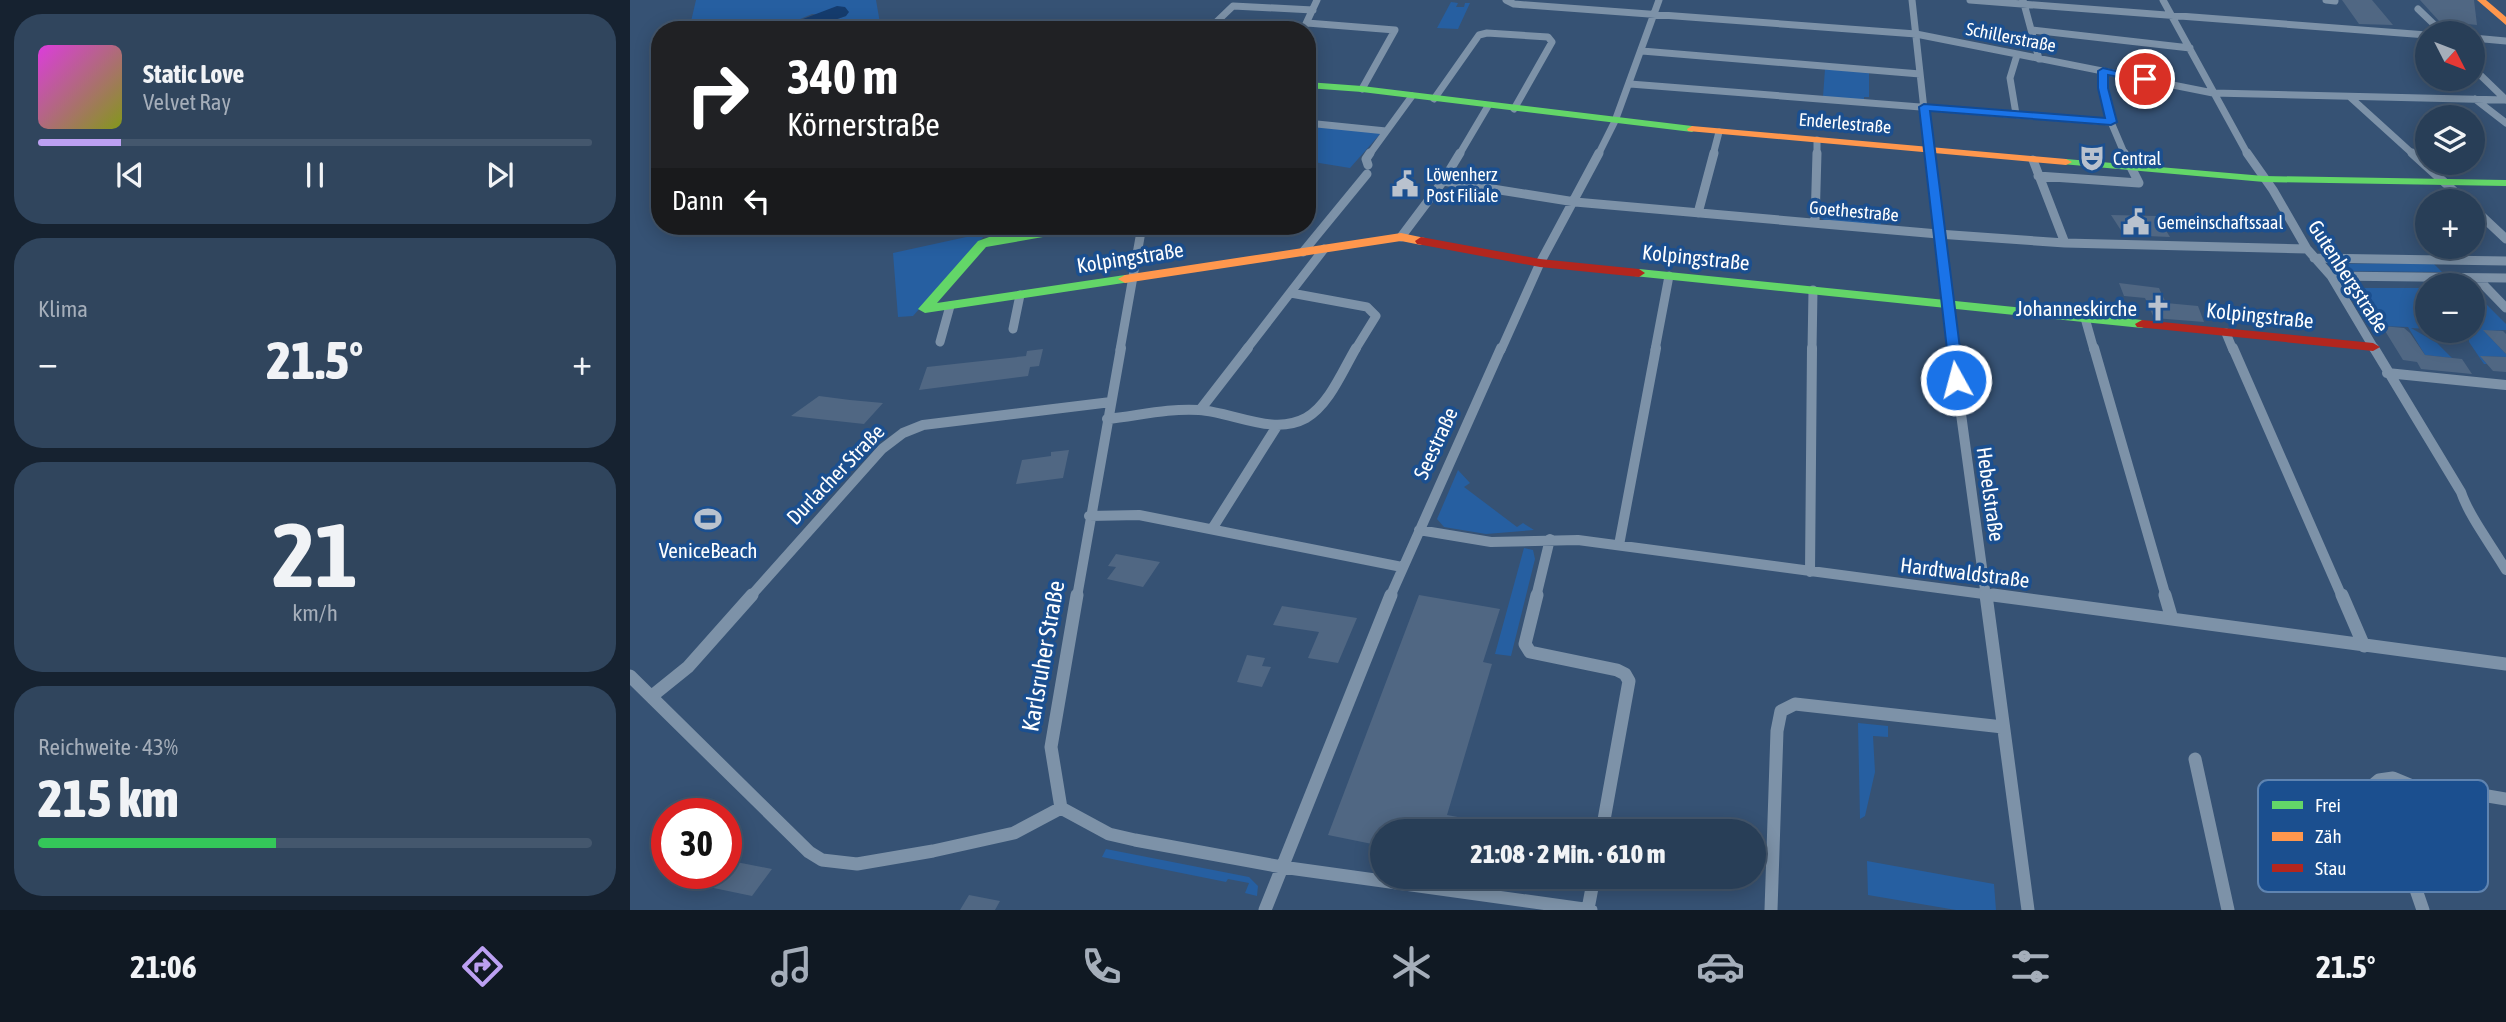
<!DOCTYPE html>
<html lang="de">
<meta charset="utf-8">
<style>
:root{--surface:#283e57;--page:#30455d;--text:#f1f3f6;--muted:#a5aeba;--line:#44576d;--accent:#bca0f2}
body{margin:0;font-family:"Asap Condensed",sans-serif;background:var(--page);color:var(--text);height:100vh;display:flex;flex-direction:column;font-size:26px;white-space:nowrap}
*{box-sizing:border-box;margin:0}
p{font-size:23px;color:var(--muted)}
.icon{flex:none;width:38px;height:38px;fill:none;stroke:currentColor;stroke-width:2;stroke-linecap:round;stroke-linejoin:round}
.map{position:relative;flex:1;overflow:hidden}
.panel{display:flex;flex-direction:column;gap:14px;padding:14px;background:#162230;width:630px}
.panel>*{flex:none}
.guide{position:absolute;left:21px;top:21px;width:665px;height:214px;border-radius:28px;box-shadow:0 4px 18px #0003,0 0 0 2px var(--line);background:#202124;color:#fff;overflow:hidden}
.needle{width:46px;rotate:132deg}
.tools{position:absolute;left:1785px;top:21px;display:grid;gap:14px}
.tools a{display:grid;place-items:center;width:70px;height:70px;border-radius:50%;background:var(--surface);box-shadow:0 4px 18px #0003,0 0 0 2px var(--line);font-size:35px}
.speed{position:absolute;left:21px;top:798px;display:flex;gap:14px;font-size:35px;font-weight:700;text-align:center}
.speed>*{display:grid;place-content:center;width:91px;height:91px;border-radius:50%;background:var(--surface);box-shadow:0 4px 18px #0003,0 0 0 2px var(--line);line-height:1}
.speed .limit{border:10px solid #d22;background:#fff;color:#111}
.pin{position:absolute;display:grid;place-items:center;width:60px;height:60px;color:#fff;margin:-30px;border:4px solid #fff;border-radius:50%;box-shadow:0 2px 7px #0007}
.me{position:absolute;width:77px;margin:-38px;rotate:353deg;stroke-linejoin:round;filter:drop-shadow(0 0 5px #0008)}
.turn{display:flex;align-items:center;gap:24px;height:147px;padding:0 21px;font-size:32px}
.turn .icon{width:91px;height:91px;stroke-width:2.5}
.turn b{display:block;font-size:49px;line-height:60px}
.then{display:flex;align-items:center;height:66px;padding:0 21px;background:#0003;gap:14px;font-size:26px}
.big{font-size:52px;font-weight:800;line-height:1.1}
.panel .widget{flex:1;display:flex;flex-direction:column;justify-content:center;gap:10px;min-width:0;padding:0 24px;border-radius:28px;background:var(--page)}
.panel .dial{align-items:center;gap:0}
.dial b{font-size:91px;line-height:1}
.song{display:flex;align-items:center;gap:21px}
.cover{width:84px;height:84px;border-radius:10px;background:linear-gradient(135deg,hsl(300 70% 55%),hsl(70 70% 35%))}
.played{height:7px;border-radius:4px;background:linear-gradient(90deg,var(--accent) 15%,var(--line) 15%)}
.keys{display:flex;justify-content:space-around;direction:ltr}
.heat{display:flex;justify-content:space-between;align-items:center;font-size:38px;direction:ltr}
.charge{height:10px;border-radius:5px;background:linear-gradient(90deg,#34c759 43%,var(--line) 0)}
.trip{position:absolute;left:740px;top:819px;width:396px;height:70px;border-radius:35px;background:var(--surface);box-shadow:0 4px 18px #0003,0 0 0 2px var(--line);font-weight:800;line-height:70px;text-align:center}
.menu{display:flex;height:112px;justify-content:space-around;align-items:center;background:#101923;color:var(--muted)}
.menu .icon{width:49px;height:49px}
.menu .on{color:var(--accent)}
.menu b{font-size:32px;color:var(--text)}
main{display:flex;flex:1;min-height:0}
.map>svg:first-child{display:block}
.green{fill:#265fa1}
.water{fill:#153c6e}
.building{fill:#506783}
.lines{fill:none;stroke-linecap:round;stroke-linejoin:round}
.street-far3{stroke:#7d92a8;stroke-width:7}
.street-far2{stroke:#7d92a8;stroke-width:9}
.street-far1{stroke:#7d92a8;stroke-width:10}
.street{stroke:#7d92a8;stroke-width:13}
.fast{fill:#63d668;fill-rule:evenodd}
.slow{fill:#ff974d;fill-rule:evenodd}
.jam{fill:#b3261e;fill-rule:evenodd}
.route{fill:#1a73e8;stroke:#114b97;stroke-width:2}
.labels{text-anchor:middle;dominant-baseline:central;stroke-width:7;stroke-linejoin:round;paint-order:stroke}
.far-street-label{font-size:18px;fill:#fff;stroke:#1b4f8f}
.far-poi-label{font-size:18px;fill:#fff;stroke:#1b4f8f;text-anchor:start}
.street-label{font-size:21px;fill:#fff;stroke:#1b4f8f}
.poi-label{font-size:21px;fill:#fff;stroke:#1b4f8f;text-anchor:end}
.near-street-label{font-size:24px;fill:#fff;stroke:#1b4f8f}
.key{fill:#1b4f8f;stroke:#5f84b1;stroke-width:2}
.key-label{font-size:19px;fill:#fff}
</style>
<main>
<section class="panel">
<div class="widget">
<div class="song"><i class="cover"></i><div><b>Static Love</b><p>Velvet Ray</p></div></div>
<div class="played"></div>
<div class="keys"><svg class="icon" aria-label="previous" viewBox="0 0 24 24"><path d="M18 5L8 12l10 7zM5 5v14"/></svg><svg class="icon" aria-label="pause" viewBox="0 0 24 24"><path d="M8 5v14M16 5v14"/></svg><svg class="icon" aria-label="next" viewBox="0 0 24 24"><path d="M6 5l10 7-10 7zM19 5v14"/></svg></div>
</div>
<div class="widget"><p>Klima</p>
<div class="heat"><a>−</a><b class="big">21.5°</b><a>+</a></div>
</div>
<div class="widget dial"><b>21</b><p>km/h</p></div>
<div class="widget"><p>Reichweite · 43%</p><b class="big">215 km</b><div class="charge"></div></div>
</section>
<div class="map">
<svg width="1876" height="910" viewBox="0 0 1876 910">
<rect width="100%" height="100%" fill="#365274"/>
<!-- green -->
<path class="green" d="M66,0H246L251,29L175,30L216,16L182,14L144,30H59Z
M821,2L828,3L826,7H834L835,3H840L828,29L807,28Z
M1195,69L1239,72V97H1234V100L1193,97Z
M677,125L751,133L720,168L677,161Z
M1192,209L1250,214L1251,226L1194,220L1191,218Z
M350,234L355,235L283,316L268,317L263,253Z
M1803,263L1812,272L1710,271L1698,264Z
M1728,288H1797V329L1781,328L1807,343L1822,358L1795,355L1778,327L1751,326Z
M1843,291L1876,324V330L1854,331L1876,354V357L1850,356L1857,364H1854L1839,342V331H1843Z
M828,470L840,483L834,487L887,527L893,523L904,530L856,534L814,527L807,519Z
M894,548L903,550L905,559L881,656L865,654Z
M1228,723L1258,726V737L1243,736L1245,772L1235,816L1230,819Z
M476,849L619,877L628,886L627,896L615,893L619,883L598,879L596,882L472,857Z
M1237,861L1364,884L1366,910H1326L1238,895Z"/>
<!-- water -->
<path class="water" d="M207,6L215,7L219,12L216,16L175,30H144Z"/>
<!-- building -->
<path class="building" d="M1712,0H1742L1763,25L1729,24Z
M1790,0H1844L1847,25L1809,21Z
M1481,215L1527,216L1540,237L1494,235Z
M1489,283L1529,288L1536,303L1568,306L1574,322L1524,318L1515,298L1494,296Z
M1752,326L1774,328L1780,333L1795,355L1832,359L1842,374L1791,369L1787,362L1773,360Z
M1853,330L1873,331L1876,334V354Z
M413,349L409,366L400,367L398,376L289,390L297,367L396,356L397,351Z
M1850,356L1876,357V372L1863,371Z
M189,396L220,400L253,403L234,424L161,416Z
M439,450L433,478L386,484L392,460L421,456V452Z
M486,554L530,562L513,587L477,579L486,567L478,566Z
M789,595L870,609L853,662L862,664L817,815L877,826V831H752V846L698,835Z
M652,606L727,618L708,663L678,658L689,632L643,625Z
M617,655L635,658L632,666L641,667L632,687L607,682Z
M96,860L142,869L122,896L74,886L84,873H96Z
M339,895L370,901L365,910H330Z"/>
<g class="lines">
<!-- street-far3 -->
<path class="street-far3" d="M876,0L884,4L1286,34L1583,93L1876,100
M1282,0L1299,155
M1340,0L1797,35
M1393,0L1409,59
M1533,0L1618,155
M1696,0L1705,1
M1788,9L1813,33
M677,23L765,30L732,89
M578,30L603,6L683,10
M673,30L687,0
M1402,30L1560,48
M1843,38L1876,41
M1012,51L1290,74
M1843,68L1876,100
M1473,71L1478,115L1495,155
M1000,84L1481,122
M1720,97L1784,155
M804,99L849,35L857,33L918,37L922,42L884,109
M1845,99L1876,123
M1386,114L1380,78L1387,55
M677,123L756,131
M739,155L782,96
M829,155L858,106
M968,155L985,121L1029,0
M1083,155L1089,132
M1187,155V140"/>
<!-- street-far2 -->
<path class="street-far2" d="M1299,153L1322,350
M1617,153L1643,190L1677,249L1701,276L1745,350
M1782,153L1835,201
M1403,160L1435,243
M738,165L736,159L740,153
M1408,176L1509,183L1494,153
M813,181L945,202L1308,234L1435,243L1677,249
M1843,208L1876,239
M1068,213L1084,153
M1185,223L1187,153
M771,237L813,181L830,153
M673,252L737,174
M1684,258L1876,261
M1701,276L1876,278
M1847,278L1876,308
M661,293L737,307L746,316L725,350
M1455,318L1464,350
M383,329L390,295
M1596,333L1603,350
M310,342L320,306
M490,350L512,226
M616,350L694,249
M871,350L910,263L969,153
M1025,350L1039,276
M1182,350L1183,290"/>
<!-- street-far1 -->
<path class="street-far1" d="M1322,348L1356,597
M1464,348L1536,597
M1603,348L1712,597
M1744,348L1831,492C1839,516 1862,546 1876,570
M1757,373L1876,385
M570,410L618,348
M477,419C507,416 538,408 569,410C603,412 643,436 676,418C699,405 713,370 726,348
M459,516L509,515L772,567
M582,529L647,426
M789,530L861,542L948,540L1376,597
M989,545L1026,348
M1180,572L1182,348
M120,597L252,449L273,433L293,425L481,402
M447,597L491,348
M760,597L871,348
M906,597L920,539"/>
<!-- street -->
<path class="street" d="M907,595L895,644L900,652L987,670L995,674L999,681L972,831
M1356,595L1398,910
M1363,595L1876,664
M1535,595L1542,619
M1712,595L1734,646
M0,676L179,852L192,860L227,864L303,851L384,833L431,808
M22,696L58,667L122,595
M1565,759L1598,910
M431,808L421,747L447,595
M431,808L479,834L505,840L652,867L961,910
M958,909L964,877
M635,910L761,595
M1141,910L1147,731L1151,711L1165,704L1373,727
M1793,910L1771,846L1753,822L1743,785L1749,780L1763,778L1804,795L1846,794L1876,799"/>
<!-- fast -->
<path class="fast" d="M677,82L732,86L1062,126L1067,129L1062,132L732,92L677,88Z
M1436,159L1634,176L1876,180V186L1634,182L1432,164V160Z
M426,227L430,228V234L356,247L307,303L495,275L502,279L500,282L295,313L288,309L348,241L362,236Z
M1009,269L1512,320L1519,324L1512,328L1004,276L1003,273Z"/>
<!-- slow -->
<path class="slow" d="M1847,0H1856L1876,17V25Z
M1062,126L1436,159L1442,162L1436,165L1058,131L1057,129Z
M771,233L795,238L797,241L791,245L771,241L495,283L488,279L495,275Z"/>
<!-- jam -->
<path class="jam" d="M791,237L910,259L1009,269L1015,273L1009,277L910,267L787,244L785,241Z
M1512,320L1743,343L1750,347L1743,351L1507,327L1505,324Z"/>
</g>
<!-- route -->
<path class="route" d="M1473,68L1520,79L1515,82L1478,75V88L1487,122L1481,125L1300,111L1334,380L1332,384H1321L1289,107L1294,104L1475,118L1468,88V71Z"/>
<!-- icons -->
<defs>
<g id="theatre-bare" transform="scale(2.1)"><path d="M-5-5.5Q0-4 5-5.5V0Q5 5 0 6Q-5 5-5 0ZM-3.3-2.5H-1v1.5H-3.3ZM1-2.5H3.3v1.5H1ZM-2.8 1Q0 5.5 2.8 1Z" fill="#b9c2ce" stroke="#1b4f8f" stroke-width="2.5" paint-order="stroke"/></g>
<g id="civic-bare" transform="scale(2.1)"><path d="M-.6-6.5H3V-4.5H.6V-3L4-1V1h2V6H-6V1h2V-1L-.6-3ZM-1.2 2.5V6h2.4V2.5Z" fill="#b9c2ce" stroke="#1b4f8f" stroke-width="2.5" paint-order="stroke"/></g>
<g id="church-bare" transform="scale(2.1)"><path d="M-1.2-6h2.4v3.5h3.3v2.4h-3.3V6h-2.4V-.1h-3.3v-2.4h3.3Z" fill="#b9c2ce" stroke="#1b4f8f" stroke-width="2.5" paint-order="stroke"/></g>
<g id="stadium-bare" transform="scale(2.1)"><path d="M0-5a6.5 5 0 1 0 0 10a6.5 5 0 1 0 0-10ZM-3.5-1.8h7v3.6h-7Z" fill="#b9c2ce" stroke="#1b4f8f" stroke-width="2.5" paint-order="stroke"/></g>
</defs>
<g fill-rule="evenodd">
<use href="#theatre-bare" x="1462" y="158"/>
<use href="#civic-bare" x="775" y="184"/>
<use href="#civic-bare" x="1506" y="222"/>
<use href="#church-bare" x="1528" y="308"/>
<use href="#stadium-bare" x="78" y="519"/>
</g>
<g class="labels">
<!-- far-street labels -->
<g class="far-street-label">
<text transform="translate(1381 37) rotate(11)">Schillerstraße</text>
<text transform="translate(1215 123) rotate(5)">Enderlestraße</text>
<text transform="translate(1224 211) rotate(5)">Goethestraße</text>
</g>
<!-- far-poi labels -->
<g class="far-poi-label">
<text x="1483" y="158">Central</text>
<text x="796" y="174">Löwenherz<tspan x="796" dy="21">Post Filiale</tspan></text>
<text x="1527" y="222">Gemeinschaftssaal</text>
</g>
<!-- street labels -->
<g class="street-label">
<text transform="translate(500 257) rotate(-9)">Kolpingstraße</text>
<text transform="translate(1066 257) rotate(6)">Kolpingstraße</text>
<text transform="translate(1719 276) rotate(57)">Gutenbergstraße</text>
<text transform="translate(1630 315) rotate(6)">Kolpingstraße</text>
<text transform="translate(805 443) rotate(-65)">Seestraße</text>
<text transform="translate(205 474) rotate(-46)">Durlacher Straße</text>
<text transform="translate(1361 494) rotate(82)">Hebelstraße</text>
<text transform="translate(1335 572) rotate(7)">Hardtwaldstraße</text>
</g>
<!-- poi labels -->
<g class="poi-label">
<text x="1507" y="308">Johanneskirche</text>
<text x="78" y="550" text-anchor="middle">VeniceBeach</text>
</g>
<!-- near-street labels -->
<g class="near-street-label">
<text transform="translate(413 656) rotate(-80)">Karlsruher Straße</text>
</g>
</g>
<!-- legend -->
<rect x="1628" y="780" width="230" height="112" rx="10" class="key"/>
<rect x="1642" y="801" width="31" height="8" fill="#63d668"/>
<rect x="1642" y="832" width="31" height="9" fill="#ff974d"/>
<rect x="1642" y="864" width="31" height="8" fill="#b3261e"/>
<g class="key-label">
<text x="1685" y="812">Frei</text>
<text x="1685" y="843">Zäh</text>
<text x="1685" y="875">Stau</text>
</g>
</svg>
<div class="tools">
<a><svg class="needle" viewBox="-14 -14 28 28"><path d="M0-13l5 13h-10z" fill="#e53935"/><path d="M0 13l5-13h-10z" fill="#a5aeba"/></svg></a>
<a><svg class="icon" aria-label="layers" viewBox="0 0 24 24"><path d="M12 4l9 5-9 5-9-5zM3 14l9 5 9-5"/></svg></a>
<a>+</a>
<a>−</a>
</div>
<div class="speed"><div class="limit">30</div></div>
<div class="pin" style="left:1515px;top:79px;background:#d93025"><svg class="icon" aria-label="arrive" viewBox="0 0 24 24"><path d="M6 21V4h12l-3 4 3 4H6"/></svg></div>
<svg class="me" style="left:1326px;top:380px" viewBox="-20 -20 40 40"><circle r="17" fill="#1a73e8" stroke="#fff" stroke-width="3"/><path d="M0-11L8 9 0 5-8 9z" fill="#fff"/></svg>
<div class="trip">21:08 · 2 Min. · 610 m</div>
<div class="guide">
<div class="turn"><svg class="icon" aria-label="right" viewBox="0 0 24 24"><path d="M7 20v-9h11M14 6l5 5-5 5"/></svg><div><b>340 m</b>Körnerstraße</div></div>
<div class="then">Dann<svg class="icon" aria-label="left" viewBox="0 0 24 24"><path d="M17 20v-9H6M10 6l-5 5 5 5"/></svg></div>
</div>
</div>
</main>
<nav class="menu">
<b>21:06</b>
<svg class="icon on" aria-label="directions" viewBox="0 0 24 24"><path d="M12 3l9 9-9 9-9-9zM9 14v-3h6M13 9l2 2-2 2"/></svg>
<svg class="icon" aria-label="music" viewBox="0 0 24 24"><path d="M9 18V5l10-2v13"/><circle cx="6" cy="18" r="3"/><circle cx="16" cy="16" r="3"/></svg>
<svg class="icon" aria-label="phone" viewBox="0 0 24 24"><path d="M5 4h4l2 5-3 2q2 4 5 5l2-3 5 2v4C11 20 4 13 5 4z"/></svg>
<svg class="icon" aria-label="climate" viewBox="0 0 24 24"><path d="M12 3v18M4 7l16 10M4 17L20 7"/></svg>
<svg class="icon" aria-label="car" viewBox="0 0 24 24"><path d="M5 17H2v-5l4-1 3-4h7l3 4 3 1v5h-3M9 17h6M6 11h13"/><circle cx="7" cy="17" r="2"/><circle cx="17" cy="17" r="2"/></svg>
<svg class="icon" aria-label="filters" viewBox="0 0 24 24"><path d="M4 7h16M4 17h16"/><circle cx="9" cy="7" r="2"/><circle cx="15" cy="17" r="2"/></svg>
<b>21.5°</b>
</nav>
